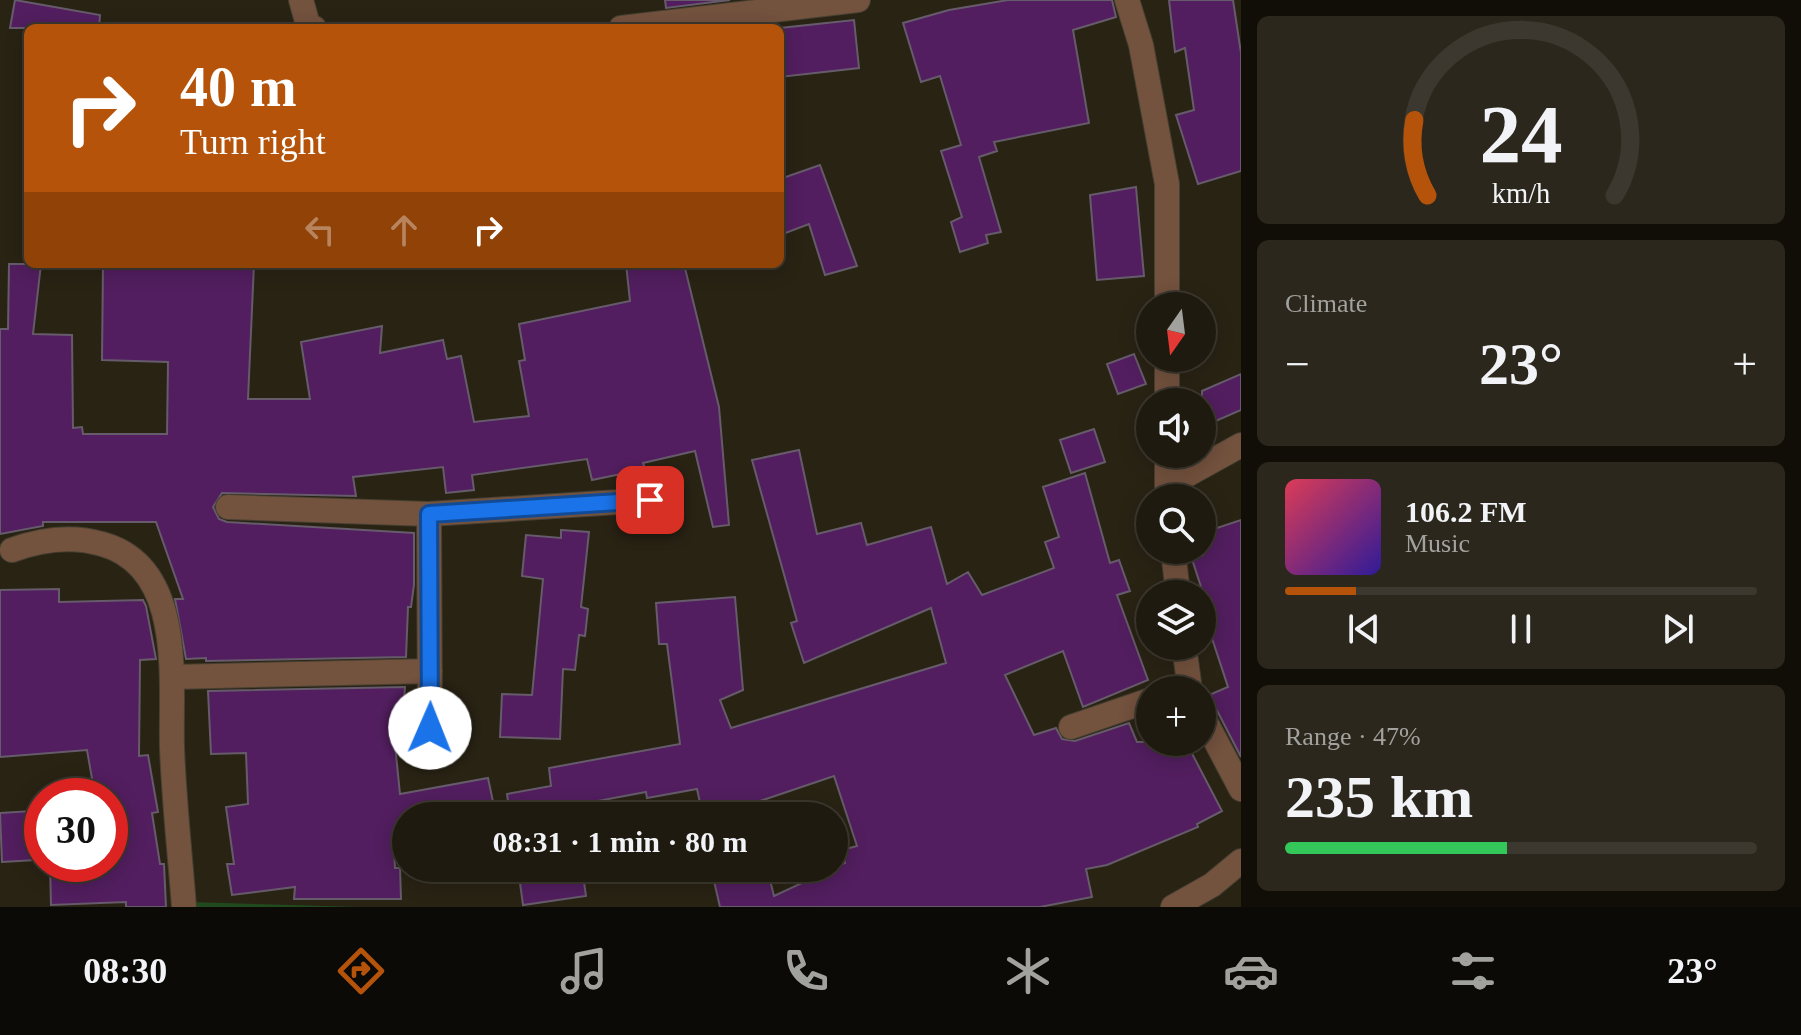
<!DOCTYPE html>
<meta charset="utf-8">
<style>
:root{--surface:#1f1a0f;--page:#2c271d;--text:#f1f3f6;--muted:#a1a19e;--line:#3c382f;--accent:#b45309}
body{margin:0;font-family:"Times New Roman",serif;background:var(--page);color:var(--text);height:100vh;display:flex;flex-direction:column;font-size:30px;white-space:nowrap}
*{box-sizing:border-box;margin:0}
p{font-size:26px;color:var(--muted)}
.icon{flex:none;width:44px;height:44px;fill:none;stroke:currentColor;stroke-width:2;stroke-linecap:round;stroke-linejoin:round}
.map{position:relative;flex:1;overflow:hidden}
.drawer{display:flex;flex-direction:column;gap:16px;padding:16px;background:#110e08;width:560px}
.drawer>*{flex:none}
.banner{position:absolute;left:24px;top:24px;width:760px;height:244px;border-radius:12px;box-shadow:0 4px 20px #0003,0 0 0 2px var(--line);background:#b45309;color:#fff;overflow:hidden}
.needle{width:52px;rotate:194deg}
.fabs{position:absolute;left:1136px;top:292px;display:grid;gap:16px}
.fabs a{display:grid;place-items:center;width:80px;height:80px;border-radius:50%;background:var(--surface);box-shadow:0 4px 20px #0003,0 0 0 2px var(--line);font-size:40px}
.speed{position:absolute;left:24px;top:778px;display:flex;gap:16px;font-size:40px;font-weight:700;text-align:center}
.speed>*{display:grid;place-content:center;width:104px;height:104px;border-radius:50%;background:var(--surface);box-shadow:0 4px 20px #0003,0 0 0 2px var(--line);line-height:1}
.speed .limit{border:12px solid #d22;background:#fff;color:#111}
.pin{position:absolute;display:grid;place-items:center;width:68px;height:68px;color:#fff;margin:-34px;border-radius:16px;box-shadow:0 4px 12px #0006}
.me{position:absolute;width:88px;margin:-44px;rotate:1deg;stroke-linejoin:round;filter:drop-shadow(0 0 6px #0008)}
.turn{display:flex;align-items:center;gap:28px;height:168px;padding:0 24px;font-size:36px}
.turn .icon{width:104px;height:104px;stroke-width:2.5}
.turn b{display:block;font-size:56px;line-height:68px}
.lanes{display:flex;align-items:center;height:76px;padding:0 24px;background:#0003;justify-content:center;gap:40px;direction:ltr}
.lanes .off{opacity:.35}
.big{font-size:60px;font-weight:600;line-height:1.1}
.drawer .widget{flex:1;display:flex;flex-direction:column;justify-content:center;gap:12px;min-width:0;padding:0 28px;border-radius:12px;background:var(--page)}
.drawer .dial{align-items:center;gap:0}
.dial svg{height:208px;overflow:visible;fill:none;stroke:var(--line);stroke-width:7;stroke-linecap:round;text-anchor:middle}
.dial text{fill:var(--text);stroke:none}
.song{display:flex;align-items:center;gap:24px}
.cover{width:96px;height:96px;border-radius:12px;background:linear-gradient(135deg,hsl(350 70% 55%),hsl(250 70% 35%))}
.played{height:8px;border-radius:4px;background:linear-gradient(90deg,var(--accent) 15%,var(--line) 15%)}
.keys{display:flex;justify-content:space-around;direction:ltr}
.heat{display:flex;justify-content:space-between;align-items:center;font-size:44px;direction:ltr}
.charge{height:12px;border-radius:6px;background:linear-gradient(90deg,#34c759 47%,var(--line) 0)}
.trip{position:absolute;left:392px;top:802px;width:456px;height:80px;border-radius:40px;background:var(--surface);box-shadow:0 4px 20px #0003,0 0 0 2px var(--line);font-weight:600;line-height:80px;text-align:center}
.menu{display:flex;height:128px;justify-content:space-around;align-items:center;background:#0c0a06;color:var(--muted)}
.menu .icon{width:56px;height:56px}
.menu .current{color:var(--accent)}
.menu b{font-size:36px;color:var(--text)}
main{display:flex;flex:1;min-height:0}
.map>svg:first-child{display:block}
.green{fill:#214b1e}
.building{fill:#521e5f;stroke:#665b6a;stroke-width:2}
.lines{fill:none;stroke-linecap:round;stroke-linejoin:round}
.minor-casing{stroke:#464032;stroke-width:26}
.minor{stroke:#73523e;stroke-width:24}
.route-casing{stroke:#114b97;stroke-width:20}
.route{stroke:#1a73e8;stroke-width:14}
</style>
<main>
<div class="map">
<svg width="1241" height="907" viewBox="0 0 1241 907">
<rect width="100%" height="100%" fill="#292314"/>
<!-- green -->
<path class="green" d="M190,902L360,907H191Z"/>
<!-- building -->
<path class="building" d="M15,0L100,15L99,28H10Z
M665,0H730L666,8Z
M1008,0H1112L1116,17L1073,30L1089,123L994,142L997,151L979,157L1001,232L986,235L988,243L960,252L951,222L962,217L941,151L961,145L940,76L921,82L903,23L949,10Z
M1169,0H1233L1241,53V171L1198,184L1176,115L1194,110L1185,48L1175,52Z
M854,20L859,68L780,77V28Z
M820,165L857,266L825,275L809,224L780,235V179Z
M1136,187L1144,276L1097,280L1090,195Z
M9,264H41L33,334L72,335L73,428L82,427L83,434H167L168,362L102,360L103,264H254L248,399H310L301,342L382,326L380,353L443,340L447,359L461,356L474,422L529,416L519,361L525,360L519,324L630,301L626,264H684L719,407L729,525L713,527L695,451L643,463L645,469L592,480L587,459L472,475L474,490L446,493L443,467L353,477L356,496L222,493L213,507L219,519L227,522L414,533V585L411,607H408L406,657L206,661V658L186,659L175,599H183L156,522H43V526L0,534V329H8Z
M1134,354L1146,384L1118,394L1107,364Z
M1241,374V410L1202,427V391Z
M1094,429L1105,462L1071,473L1060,440Z
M799,450L817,534L861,523L867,545L931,527L947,584L968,572L982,595L1054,568L1045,542L1059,537L1043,487L1085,473L1110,563L1119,560L1130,591L1117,595L1148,680L1083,707L1063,651L1005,675L1034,735L1056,728L1062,739L1075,741L1129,723L1137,742H1186L1222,811L1197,824L1198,827L1107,865L1086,869L1092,897L1040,907H720L711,868H767L774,896L845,863L842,850L857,846L834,776L760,801L702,812L697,789L647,798L646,792L587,803L589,813L573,816H510L507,794L551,786L549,768L680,744L667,644H659L656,603L735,597L743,690L720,700L731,728L946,663L931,608L804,663L791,623L797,621L752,460Z
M1241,520V757L1209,695L1228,687L1202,608V594H1197L1196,589L1201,587L1192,559L1203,555L1202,533Z
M561,530L589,532L581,607L588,609L585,636L579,635L575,670L563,669L560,739L500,737L502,694L532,695L543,579L522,576L526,535L561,538Z
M59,589V602L143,600L146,606L156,659L140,660L139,756L148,755L158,812L152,813L160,864H164L166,907H126V902L51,905L50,864H110V796H95L87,750L0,757V590Z
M405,687L403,715H392L400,794L488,778L496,816H401L399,848L394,849L395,868H400L401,899H294L295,887L232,895L227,864H234L226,807L248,804L246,753L211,754L208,691Z
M32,811L36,860L2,862L0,813Z
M518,868H582L586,896L523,905Z"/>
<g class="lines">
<!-- minor casing -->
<g class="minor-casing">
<path id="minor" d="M301,0L308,25L314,28
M1127,0L1141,45L1167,184V306
M621,28L858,0
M1167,358V402
M1167,454V486
M1168,498L1167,486L1241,445
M228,507L429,514L650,500
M429,514L430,728
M12,550C42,539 71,535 102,544C186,567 170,682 172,748C174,801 180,854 184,907
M1173,550L1178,594
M1184,646L1190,690
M173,677L430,671
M1202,715L1241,789
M1071,727L1150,700
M1173,907L1212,885L1241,861"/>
</g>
<!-- minor -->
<use href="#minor" class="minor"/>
</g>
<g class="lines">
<!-- route casing -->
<g class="route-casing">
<path id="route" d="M430,728L429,514L650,500"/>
</g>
<!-- route -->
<use href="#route" class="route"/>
</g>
</svg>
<div class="fabs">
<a><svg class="needle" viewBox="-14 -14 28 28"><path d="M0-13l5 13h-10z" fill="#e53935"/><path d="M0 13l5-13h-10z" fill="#a1a19e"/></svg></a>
<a><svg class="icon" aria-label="sound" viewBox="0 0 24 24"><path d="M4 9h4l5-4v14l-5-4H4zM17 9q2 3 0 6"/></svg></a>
<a><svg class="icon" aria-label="search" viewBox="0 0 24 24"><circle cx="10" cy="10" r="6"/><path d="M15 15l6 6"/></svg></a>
<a><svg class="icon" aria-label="layers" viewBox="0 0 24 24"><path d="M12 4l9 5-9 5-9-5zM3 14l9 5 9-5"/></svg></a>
<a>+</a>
</div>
<div class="speed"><div class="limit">30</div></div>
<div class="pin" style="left:650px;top:500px;background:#d93025"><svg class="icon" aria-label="arrive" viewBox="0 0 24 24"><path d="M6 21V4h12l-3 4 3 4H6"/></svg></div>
<svg class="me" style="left:430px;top:728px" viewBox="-20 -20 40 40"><circle r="19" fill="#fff"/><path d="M0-13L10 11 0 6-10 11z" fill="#1a73e8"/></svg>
<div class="trip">08:31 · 1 min · 80 m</div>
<div class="banner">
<div class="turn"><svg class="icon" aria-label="right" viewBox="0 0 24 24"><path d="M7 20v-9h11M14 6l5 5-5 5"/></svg><div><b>40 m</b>Turn right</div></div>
<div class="lanes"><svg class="icon off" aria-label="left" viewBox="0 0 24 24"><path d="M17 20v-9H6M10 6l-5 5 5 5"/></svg><svg class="icon off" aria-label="ahead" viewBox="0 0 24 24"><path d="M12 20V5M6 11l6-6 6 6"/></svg><svg class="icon" aria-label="right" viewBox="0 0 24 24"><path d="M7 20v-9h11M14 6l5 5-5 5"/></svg></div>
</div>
</div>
<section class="drawer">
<div class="widget dial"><svg viewBox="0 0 100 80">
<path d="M14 69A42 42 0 1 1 86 69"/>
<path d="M14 69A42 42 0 0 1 9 40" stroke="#b45309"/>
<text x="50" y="56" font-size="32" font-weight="700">24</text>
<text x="50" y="72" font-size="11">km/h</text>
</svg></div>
<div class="widget"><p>Climate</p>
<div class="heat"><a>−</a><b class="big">23°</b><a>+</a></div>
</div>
<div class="widget">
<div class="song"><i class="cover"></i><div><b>106.2 FM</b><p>Music</p></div></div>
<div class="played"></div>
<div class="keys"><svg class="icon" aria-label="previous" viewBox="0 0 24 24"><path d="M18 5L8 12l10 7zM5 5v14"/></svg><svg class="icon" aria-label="pause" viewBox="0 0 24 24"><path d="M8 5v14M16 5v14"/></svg><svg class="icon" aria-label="next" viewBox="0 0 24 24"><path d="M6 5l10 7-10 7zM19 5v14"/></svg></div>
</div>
<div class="widget"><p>Range · 47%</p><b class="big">235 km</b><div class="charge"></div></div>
</section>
</main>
<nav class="menu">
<b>08:30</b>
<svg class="icon current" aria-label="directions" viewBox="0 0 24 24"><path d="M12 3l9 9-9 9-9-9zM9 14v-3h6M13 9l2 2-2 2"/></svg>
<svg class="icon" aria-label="music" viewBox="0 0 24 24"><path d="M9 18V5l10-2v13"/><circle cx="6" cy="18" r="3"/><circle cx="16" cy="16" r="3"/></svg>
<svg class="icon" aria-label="phone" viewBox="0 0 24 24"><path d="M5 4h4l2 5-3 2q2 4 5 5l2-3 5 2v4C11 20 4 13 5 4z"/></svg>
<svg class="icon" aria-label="climate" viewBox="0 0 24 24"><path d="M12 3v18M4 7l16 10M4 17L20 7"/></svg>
<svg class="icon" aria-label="car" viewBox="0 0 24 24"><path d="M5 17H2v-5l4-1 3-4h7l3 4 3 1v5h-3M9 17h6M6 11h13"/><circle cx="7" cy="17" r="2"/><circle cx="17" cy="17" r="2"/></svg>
<svg class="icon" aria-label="filters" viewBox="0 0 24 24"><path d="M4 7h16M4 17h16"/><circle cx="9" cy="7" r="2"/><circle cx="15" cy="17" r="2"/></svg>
<b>23°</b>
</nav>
